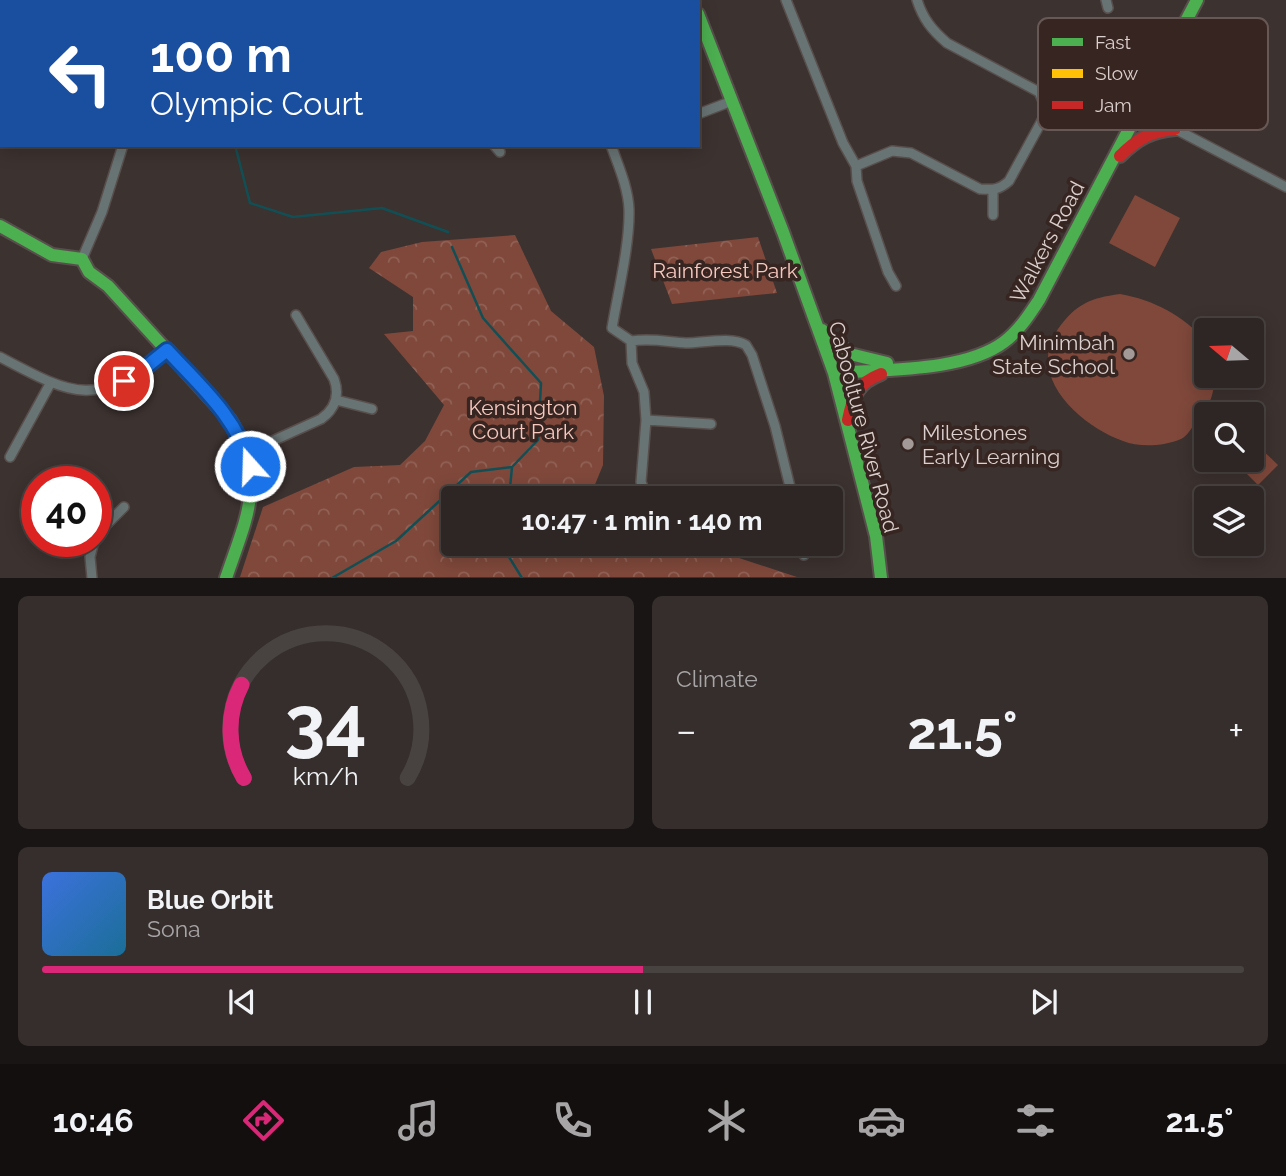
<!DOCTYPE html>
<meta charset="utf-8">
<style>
:root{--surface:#2d2624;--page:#352e2c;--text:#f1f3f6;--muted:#a7a5a6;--line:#484341;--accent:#db2777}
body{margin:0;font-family:Raleway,sans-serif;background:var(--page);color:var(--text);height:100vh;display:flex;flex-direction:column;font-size:26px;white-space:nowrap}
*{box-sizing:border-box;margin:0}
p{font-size:23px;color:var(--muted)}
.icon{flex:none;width:38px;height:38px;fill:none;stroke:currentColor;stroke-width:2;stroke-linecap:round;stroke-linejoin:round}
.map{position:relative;height:578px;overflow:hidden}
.details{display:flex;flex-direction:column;gap:18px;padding:18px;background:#191514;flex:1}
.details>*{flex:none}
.guide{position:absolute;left:0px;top:0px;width:700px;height:147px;box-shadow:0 4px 18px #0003,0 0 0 2px var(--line);background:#1a4fa0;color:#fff;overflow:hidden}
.needle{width:46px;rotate:289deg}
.fabs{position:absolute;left:1194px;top:318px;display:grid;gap:14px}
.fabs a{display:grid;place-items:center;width:70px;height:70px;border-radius:7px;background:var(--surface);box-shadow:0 4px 18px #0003,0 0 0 2px var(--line);font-size:35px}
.speed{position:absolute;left:21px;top:466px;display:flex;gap:14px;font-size:35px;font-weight:700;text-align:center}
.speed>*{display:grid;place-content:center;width:91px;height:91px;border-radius:50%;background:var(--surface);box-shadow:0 4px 18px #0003,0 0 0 2px var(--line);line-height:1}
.speed .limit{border:10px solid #d22;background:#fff;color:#111}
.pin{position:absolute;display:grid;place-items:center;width:60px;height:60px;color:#fff;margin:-30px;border:4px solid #fff;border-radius:50%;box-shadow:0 2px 7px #0007}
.me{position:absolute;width:77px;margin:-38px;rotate:340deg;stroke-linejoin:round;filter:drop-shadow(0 0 5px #0008)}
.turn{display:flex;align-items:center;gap:24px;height:147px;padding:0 35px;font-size:32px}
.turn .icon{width:91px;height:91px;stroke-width:2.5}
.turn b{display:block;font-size:49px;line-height:60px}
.big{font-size:52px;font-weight:700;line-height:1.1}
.details .widget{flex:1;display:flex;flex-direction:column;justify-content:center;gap:10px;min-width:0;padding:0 24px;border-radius:10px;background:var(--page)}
.details .dial{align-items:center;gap:0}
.dial svg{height:182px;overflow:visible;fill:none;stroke:var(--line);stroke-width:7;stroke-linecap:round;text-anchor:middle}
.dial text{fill:var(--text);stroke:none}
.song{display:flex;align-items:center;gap:21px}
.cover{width:84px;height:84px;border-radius:10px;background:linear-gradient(135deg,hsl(220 70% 55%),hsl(200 70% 35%))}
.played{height:7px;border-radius:4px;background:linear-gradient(90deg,var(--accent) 50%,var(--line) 50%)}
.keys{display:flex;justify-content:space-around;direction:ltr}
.heat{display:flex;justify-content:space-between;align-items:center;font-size:38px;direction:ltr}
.details .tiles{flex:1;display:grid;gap:18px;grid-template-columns:1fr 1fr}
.widget:last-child{grid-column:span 2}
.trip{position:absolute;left:441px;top:486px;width:402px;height:70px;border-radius:7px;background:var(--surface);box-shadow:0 4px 18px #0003,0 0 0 2px var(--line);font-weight:700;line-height:70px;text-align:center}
.tabs{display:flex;height:112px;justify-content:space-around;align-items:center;background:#120f0e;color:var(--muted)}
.tabs .icon{width:49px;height:49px}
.tabs .current{color:var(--accent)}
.tabs b{font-size:32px;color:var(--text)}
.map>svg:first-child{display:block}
.park{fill:url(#park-crowns)}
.pitch{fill:#7f483b}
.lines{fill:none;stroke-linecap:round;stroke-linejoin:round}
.stream{stroke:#124f55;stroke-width:2.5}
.street-casing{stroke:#584f4d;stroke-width:12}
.fast-casing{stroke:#584f4d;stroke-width:16}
.slow-casing{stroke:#584f4d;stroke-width:16}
.jam-casing{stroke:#584f4d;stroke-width:16}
.street{stroke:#687374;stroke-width:9}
.fast{stroke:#4caf50;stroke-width:12}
.slow{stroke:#ffc107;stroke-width:12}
.jam{stroke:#c62828;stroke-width:12}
.route-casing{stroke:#114b97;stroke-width:18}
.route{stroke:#1a73e8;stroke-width:12}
.poi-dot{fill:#a39996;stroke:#362521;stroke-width:2.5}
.labels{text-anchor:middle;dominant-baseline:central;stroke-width:7;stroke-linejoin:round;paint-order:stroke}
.street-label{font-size:21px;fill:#dbd0cd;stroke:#362521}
.park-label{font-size:21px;fill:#f6c8be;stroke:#362521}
.poi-label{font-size:21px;fill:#dbd0cd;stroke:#362521;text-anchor:end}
.key{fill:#362521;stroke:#685855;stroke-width:2}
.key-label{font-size:19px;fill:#dbd0cd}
</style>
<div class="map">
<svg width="1286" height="578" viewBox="0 0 1286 578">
<defs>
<pattern id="park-crowns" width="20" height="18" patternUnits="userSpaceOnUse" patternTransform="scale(1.75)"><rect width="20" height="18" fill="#7f483b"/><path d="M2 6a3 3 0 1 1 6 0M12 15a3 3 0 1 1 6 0" fill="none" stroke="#916156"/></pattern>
</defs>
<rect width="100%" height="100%" fill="#3c3230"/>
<!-- park -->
<path class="park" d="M515,235L551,311L594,347L604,396L603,465L589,499H453V544H648L663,550L733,556L797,577H240L263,507L354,467L400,465L425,441L444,405L384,334L413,331V297L369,268L381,252L422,242Z
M758,237L777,293L672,304L651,249Z"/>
<!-- pitch -->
<path class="pitch" d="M1135,195L1180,218L1155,267L1109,243Z
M1120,294C1154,300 1182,315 1206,341V376H1215C1213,398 1211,402 1198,419C1193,425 1188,436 1181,439C1164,446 1140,448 1123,441C1081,426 1025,377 1058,329C1076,304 1090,298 1120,294Z
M1251,439L1278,465L1258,485L1233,460H1251Z"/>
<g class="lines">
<!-- stream -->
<path class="stream" d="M173,0L175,2
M235,145L250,203L293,217L382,208L448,232
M452,247L483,318L541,383L538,440L512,467L509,499
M504,544V549L522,578
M332,578L396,541L471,472L512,467"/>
<!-- street casing -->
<g class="street-casing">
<path id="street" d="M554,0L555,2
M786,0L843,143L856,166L857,181L888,272L896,286
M1106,0L1108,8
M1139,110L1286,187
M698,114L732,101
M494,145L500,152
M611,145C618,165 628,187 629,209C630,244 618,292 612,328L631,341
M856,166L892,151L911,153L980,189C993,190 999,190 1009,181L1045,115L1044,103L1039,92L947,43C932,30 923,19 917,0
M993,215V191
M82,259L102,212L123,145
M0,357C75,397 97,408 167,350
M336,400L372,409
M646,420L711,424
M246,453L321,419C335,409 340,395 334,379L296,315
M10,457L50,384
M625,499L627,495L643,487
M658,499L645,492L641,482L646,420L644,392L632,363L631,341C653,338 667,342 686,343C704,343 731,336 746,345L752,355L775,426L793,499
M96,535L124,507
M804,555L806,544
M92,578L90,557L94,541"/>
</g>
<!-- fast casing -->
<g class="fast-casing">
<path id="fast" d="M693,0V2
M698,14L783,232L834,373L876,536L881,578
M0,226L52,255L82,259L89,272L108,286L230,420C267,481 247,516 226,578
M822,330L850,354L887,363
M834,373C884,369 964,372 1004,342C1019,331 1029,315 1039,300L1197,0"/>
</g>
<!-- slow casing -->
<g class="slow-casing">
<path id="slow" d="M1170,65C1162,90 1160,106 1175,129"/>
</g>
<!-- jam casing -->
<g class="jam-casing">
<path id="jam" d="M1120,156C1137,139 1151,131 1175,129
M848,420C853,396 857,383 881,374"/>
</g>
<!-- street -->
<use href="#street" class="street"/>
<!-- fast -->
<use href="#fast" class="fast"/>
<!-- slow -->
<use href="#slow" class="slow"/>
<!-- jam -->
<use href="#jam" class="jam"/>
</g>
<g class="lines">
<!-- route casing -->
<g class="route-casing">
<path id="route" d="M124,381L141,371L167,350C200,386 237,417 250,466"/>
</g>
<!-- route -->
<use href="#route" class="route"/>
</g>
<!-- markers -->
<g class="poi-dot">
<circle cx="1129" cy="354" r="7"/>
<circle cx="908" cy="444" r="7"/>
</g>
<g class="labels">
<!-- street labels -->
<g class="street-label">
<text transform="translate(1047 242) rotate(-62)">Walkers Road</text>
<text transform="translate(864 427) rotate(75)">Caboolture River Road</text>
</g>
<!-- park labels -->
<g class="park-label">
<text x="725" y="270">Rainforest Park</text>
<text x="523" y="407">Kensington<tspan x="523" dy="24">Court Park</tspan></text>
</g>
<!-- poi labels -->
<g class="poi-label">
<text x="1115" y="342">Minimbah<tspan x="1115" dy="24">State School</tspan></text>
<text x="922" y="432" text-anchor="start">Milestones<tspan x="922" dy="24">Early Learning</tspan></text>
</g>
</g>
<!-- legend -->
<rect x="1038" y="18" width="230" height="112" rx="10" class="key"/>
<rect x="1052" y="38" width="31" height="8" fill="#4caf50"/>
<rect x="1052" y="69" width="31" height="9" fill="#ffc107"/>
<rect x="1052" y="101" width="31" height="8" fill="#c62828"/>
<g class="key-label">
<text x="1095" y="49">Fast</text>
<text x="1095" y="80">Slow</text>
<text x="1095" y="112">Jam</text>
</g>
</svg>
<div class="fabs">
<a><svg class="needle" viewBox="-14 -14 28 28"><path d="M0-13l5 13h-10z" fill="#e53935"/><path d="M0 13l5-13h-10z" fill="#a7a5a6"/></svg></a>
<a><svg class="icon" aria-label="search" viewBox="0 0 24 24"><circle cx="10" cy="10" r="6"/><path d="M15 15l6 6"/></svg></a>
<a><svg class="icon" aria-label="layers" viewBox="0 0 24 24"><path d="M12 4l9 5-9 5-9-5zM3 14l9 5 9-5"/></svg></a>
</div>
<div class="speed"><div class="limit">40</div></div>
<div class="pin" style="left:124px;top:381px;background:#d93025"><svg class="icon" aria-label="arrive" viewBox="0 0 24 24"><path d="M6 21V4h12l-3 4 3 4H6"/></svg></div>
<svg class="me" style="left:250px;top:466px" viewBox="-20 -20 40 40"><circle r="17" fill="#1a73e8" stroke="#fff" stroke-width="3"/><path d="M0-11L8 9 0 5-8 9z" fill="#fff"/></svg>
<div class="trip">10:47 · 1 min · 140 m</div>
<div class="guide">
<div class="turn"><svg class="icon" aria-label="left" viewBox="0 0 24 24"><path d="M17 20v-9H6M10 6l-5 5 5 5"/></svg><div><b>100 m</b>Olympic Court</div></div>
</div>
</div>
<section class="details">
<div class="tiles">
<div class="widget dial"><svg viewBox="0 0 100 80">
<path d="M14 69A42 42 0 1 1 86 69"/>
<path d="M14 69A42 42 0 0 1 13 28" stroke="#db2777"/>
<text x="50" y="56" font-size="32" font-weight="700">34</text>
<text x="50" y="72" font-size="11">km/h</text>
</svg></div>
<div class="widget"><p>Climate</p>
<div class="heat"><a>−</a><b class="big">21.5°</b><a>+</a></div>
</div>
<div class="widget">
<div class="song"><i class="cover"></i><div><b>Blue Orbit</b><p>Sona</p></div></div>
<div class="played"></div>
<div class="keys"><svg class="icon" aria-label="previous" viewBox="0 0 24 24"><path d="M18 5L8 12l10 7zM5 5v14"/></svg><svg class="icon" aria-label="pause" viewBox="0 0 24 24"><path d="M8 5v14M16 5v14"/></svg><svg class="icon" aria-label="next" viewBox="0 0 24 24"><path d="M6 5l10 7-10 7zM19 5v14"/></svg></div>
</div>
</div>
</section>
<nav class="tabs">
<b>10:46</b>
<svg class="icon current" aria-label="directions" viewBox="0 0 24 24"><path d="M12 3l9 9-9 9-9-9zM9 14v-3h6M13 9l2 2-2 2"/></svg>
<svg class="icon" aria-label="music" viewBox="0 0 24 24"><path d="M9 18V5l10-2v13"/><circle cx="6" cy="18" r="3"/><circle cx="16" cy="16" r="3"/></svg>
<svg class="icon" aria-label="phone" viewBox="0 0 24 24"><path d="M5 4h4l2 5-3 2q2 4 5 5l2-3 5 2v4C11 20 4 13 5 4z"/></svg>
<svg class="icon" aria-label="climate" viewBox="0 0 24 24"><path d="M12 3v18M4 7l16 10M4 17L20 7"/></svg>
<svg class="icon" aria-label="car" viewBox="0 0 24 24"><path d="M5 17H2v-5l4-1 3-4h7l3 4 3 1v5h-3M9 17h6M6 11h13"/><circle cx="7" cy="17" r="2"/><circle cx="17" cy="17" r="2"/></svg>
<svg class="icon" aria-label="filters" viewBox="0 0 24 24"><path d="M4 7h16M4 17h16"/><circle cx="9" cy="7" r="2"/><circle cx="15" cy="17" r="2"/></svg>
<b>21.5°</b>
</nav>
